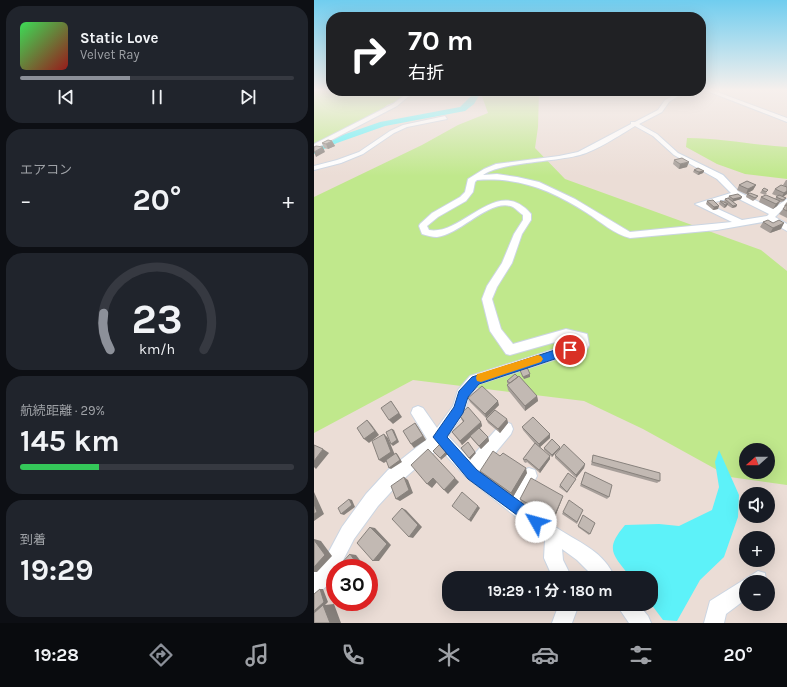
<!DOCTYPE html>
<html lang="ja">
<meta charset="utf-8">
<style>
:root{--surface:#171b24;--page:#20242c;--text:#f1f3f6;--muted:#9ea1a6;--line:#363941;--accent:#8c9099}
body{margin:0;font-family:Karla,"Noto Sans JP",sans-serif;background:var(--page);color:var(--text);height:100vh;display:flex;flex-direction:column;font-size:15px;white-space:nowrap}
*{box-sizing:border-box;margin:0}
p{font-size:13px;color:var(--muted)}
.icon{flex:none;width:22px;height:22px;fill:none;stroke:currentColor;stroke-width:2;stroke-linecap:round;stroke-linejoin:round}
.map{position:relative;flex:1;overflow:hidden}
.drawer{display:flex;flex-direction:column;gap:6px;padding:6px;background:#0d0f14;width:314px}
.drawer>*{flex:none}
.hud{position:absolute;left:12px;top:12px;width:380px;height:84px;border-radius:16px;box-shadow:0 4px 16px #0002;background:#202124;color:#fff;overflow:hidden}
.needle{width:26px;rotate:249deg}
.buttons{position:absolute;left:425px;top:443px;display:grid;gap:8px}
.buttons a{display:grid;place-items:center;width:36px;height:36px;border-radius:50%;background:var(--surface);box-shadow:0 4px 16px #0002;font-size:20px}
.speed{position:absolute;left:12px;top:559px;display:flex;gap:8px;font-size:20px;font-weight:700;text-align:center}
.speed>*{display:grid;place-content:center;width:52px;height:52px;border-radius:50%;background:var(--surface);box-shadow:0 4px 16px #0002;line-height:1}
.speed .limit{border:6px solid #d22;background:#fff;color:#111}
.pin{position:absolute;display:grid;place-items:center;width:34px;height:34px;color:#fff;margin:-17px;border:2px solid #fff;border-radius:50%;box-shadow:0 1px 4px #0007}
.me{position:absolute;width:44px;margin:-22px;rotate:308deg;stroke-linejoin:round;filter:drop-shadow(0 0 3px #0008)}
.turn{display:flex;align-items:center;gap:14px;height:84px;padding:0 16px;font-size:18px}
.turn .icon{width:52px;height:52px;stroke-width:2.5}
.turn b{display:block;font-size:28px;line-height:34px}
.big{font-size:30px;font-weight:700;line-height:1.1}
.drawer .card{flex:1;display:flex;flex-direction:column;justify-content:center;gap:6px;min-width:0;padding:0 14px;border-radius:16px;background:var(--page)}
.drawer .dial{align-items:center;gap:0}
.dial svg{height:104px;overflow:visible;fill:none;stroke:var(--line);stroke-width:7;stroke-linecap:round;text-anchor:middle}
.dial text{fill:var(--text);stroke:none}
.song{display:flex;align-items:center;gap:12px}
.cover{width:48px;height:48px;border-radius:6px;background:linear-gradient(135deg,hsl(130 70% 55%),hsl(0 70% 35%))}
.played{height:4px;border-radius:2px;background:linear-gradient(90deg,var(--accent) 40%,var(--line) 40%)}
.keys{display:flex;justify-content:space-around;direction:ltr}
.heat{display:flex;justify-content:space-between;align-items:center;font-size:22px;direction:ltr}
.charge{height:6px;border-radius:3px;background:linear-gradient(90deg,#34c759 29%,var(--line) 0)}
.trip{position:absolute;left:128px;top:571px;width:216px;height:40px;border-radius:16px;background:var(--surface);box-shadow:0 4px 16px #0002;font-weight:700;line-height:40px;text-align:center}
.menu{display:flex;height:64px;justify-content:space-around;align-items:center;background:#090b0e;color:var(--muted)}
.menu .icon{width:28px;height:28px}
.menu .current{color:var(--accent)}
.menu b{font-size:18px;color:var(--text)}
main{display:flex;flex:1;min-height:0}
.map>svg:first-child{display:block}
.green{fill:#c0e88c;fill-rule:evenodd}
.water{fill:#5df2f9}
.lines{fill:none;stroke-linecap:round;stroke-linejoin:round}
.river{fill:#5df2f9;fill-rule:evenodd}
.minor-casing{stroke:#cbd5e2;stroke-width:2}
.minor{fill:#fff;fill-rule:evenodd}
.wall{fill:#a79f9a}
.shaded-wall{fill:#88827d}
.building{fill:#c2b9b3;stroke:#88827d}
.route{fill:#1a73e8;stroke:#114b97}
.slow{fill:#f59e0b}
</style>
<main>
<section class="drawer">
<div class="card">
<div class="song"><i class="cover"></i><div><b>Static Love</b><p>Velvet Ray</p></div></div>
<div class="played"></div>
<div class="keys"><svg class="icon" aria-label="previous" viewBox="0 0 24 24"><path d="M18 5L8 12l10 7zM5 5v14"/></svg><svg class="icon" aria-label="pause" viewBox="0 0 24 24"><path d="M8 5v14M16 5v14"/></svg><svg class="icon" aria-label="next" viewBox="0 0 24 24"><path d="M6 5l10 7-10 7zM19 5v14"/></svg></div>
</div>
<div class="card"><p>エアコン</p>
<div class="heat"><a>−</a><b class="big">20°</b><a>+</a></div>
</div>
<div class="card dial"><svg viewBox="0 0 100 80">
<path d="M14 69A42 42 0 1 1 86 69"/>
<path d="M14 69A42 42 0 0 1 9 41" stroke="#8c9099"/>
<text x="50" y="56" font-size="32" font-weight="700">23</text>
<text x="50" y="72" font-size="11">km/h</text>
</svg></div>
<div class="card"><p>航続距離 · 29%</p><b class="big">145 km</b><div class="charge"></div></div>
<div class="card"><p>到着</p><b class="big">19:29</b></div>
</section>
<div class="map">
<svg width="473" height="623" viewBox="0 0 473 623">
<rect width="100%" height="100%" fill="#ebddd6"/>
<!-- green -->
<path class="green" d="M0,89H17V91H102L98,96L73,105L55,121L0,149Z
M166,91H225L224,127L221,148L251,179L447,250L473,271V485L416,477L329,429L270,401L99,380L0,433V197L108,145L144,125L174,113ZM432,450H454V472H432Z
M373,138C407,138 439,145 473,147V179L431,174L403,164L372,147Z"/>
<!-- water -->
<path class="water" d="M405,450L425,495L424,517L410,557L386,580L363,621L349,620L337,604V578H317C299,554 290,550 311,525L345,524L365,526L398,510L405,487L401,462Z"/>
<g class="lines">
<!-- river -->
<path class="river" d="M118,91H150L147,93H121Z
M155,91H162L166,94L160,104L151,111L71,126L23,143L0,154V147L17,139L66,122L146,107L158,95Z"/>
<!-- minor casing -->
<g class="minor-casing">
<path id="minor" d="M388,89H395L473,118V122Z
M96,91H101L83,106L0,149V144L79,104Z
M367,91H372L355,102L348,112L325,124L343,134L364,153L409,175L425,192L459,209L473,199V205L461,217L473,224V231L455,221L403,230L316,238C300,234 287,222 273,213C237,190 206,177 163,180L161,182L159,192L152,201L124,217L113,226L115,230C149,236 183,174 217,214V220L208,234L198,263L183,287L178,299L187,329L199,344L252,329L273,334L275,345L273,349L165,384L155,397L150,414L134,436L156,459L187,424L192,422L197,424L199,429L197,434L167,470L197,492L209,470L215,468L221,470L223,476L209,502C221,511 233,522 246,530C268,544 290,552 301,578H281L263,560L248,549L249,560L258,578H239L230,558L231,540L151,476L125,448L86,482L64,506L40,539L25,568H21C21,579 10,591 0,595V571L11,559L28,527L52,494L74,470L113,439L97,413L99,408L104,406L109,408L123,428L139,406L144,390L156,376L263,342L252,339L196,355L192,354L176,331L168,299L173,286L188,263L200,234L209,220V215C206,213 202,209 199,207C177,197 146,235 123,237C118,237 112,235 108,234L105,226L106,224L118,213L146,197L151,192L154,179L170,169L182,164L245,156L264,152L317,124V122H321L344,110L351,100ZM321,126L339,136L360,155L403,179L417,193L381,204L418,222L316,232L261,199L225,182L203,177L183,174L169,175C187,162 241,162 266,155C282,151 306,135 321,126ZM421,197L455,214L453,216L428,220L393,204Z
M131,116L133,119L93,127L80,133L49,154L27,163L0,170V166L23,160L45,152L76,131L89,125Z
M444,571L451,573L452,582H432V599L412,614L410,623H390L396,601Z
M245,604H265L258,623H238Z
M302,604H324L334,616L337,623H315Z"/>
</g>
<!-- minor -->
<use href="#minor" class="minor"/>
</g>
<!-- wall -->
<path class="wall" d="M18,141L21,146L14,149L10,148L8,143Z
M360,160L373,167L365,169L359,164Z
M380,170L390,171L389,173L384,175L379,172Z
M472,180H473V187L469,185Z
M425,185H442L439,190L432,194L423,190Z
M473,187V194L469,197L472,198L470,201L467,202H466L463,206L459,209L445,202L447,197L461,199L463,196L458,194L461,189Z
M448,190L453,193L451,195L446,193Z
M433,194L444,196L442,199L439,201L432,197Z
M415,196L427,199L418,201L423,205L422,207L418,208L413,205L412,207L410,208L405,204L406,201L410,202L411,199L414,198Z
M393,201L404,209L399,210L392,204Z
M473,202V218L465,214L469,209L471,206H470L472,203Z
M449,222L467,229L456,233L446,227Z
M193,381L223,396L224,401L211,411L194,390L193,385L195,384L193,383Z
M154,398L185,405L172,418L156,402Z
M145,415L167,422L168,426L166,428L174,437L175,441L167,449L158,439L157,437L148,445L138,432L149,422Z
M172,419H193L194,423L186,433L174,423Z
M208,427L236,434V438L226,447L236,459L226,473L213,462L212,463L210,462L209,459L221,444L209,430Z
M246,447V448L238,457L230,450V448Z
M241,455L271,464L270,468L262,478L241,458Z
M279,455L346,481L343,483L277,465Z
M186,456L213,473L199,497L168,475L166,471Z
M271,472L295,497L293,499L266,486Z
M262,479L253,493L245,487L246,485Z
M206,499H248L239,522L207,503Z
M269,510L263,524L248,514L249,512Z
M269,515L281,523L275,535L264,527Z"/>
<!-- shaded-wall -->
<path class="shaded-wall" d="M18,141L21,146L14,149L12,144Z
M9,147L11,152L2,157L0,152Z
M375,162L373,167L365,169L366,164Z
M390,171L389,173L384,175L385,172Z
M442,185L439,190L432,194L434,189Z
M473,191V194L467,198L470,193Z
M428,197L427,199L418,202L419,199Z
M466,201L463,206L459,209L462,204Z
M414,204L412,207L410,208L411,205Z
M423,205L422,207L418,208L419,206Z
M405,206L404,209L399,210L400,207Z
M470,223L467,229L456,233L459,228Z
M216,374V377L210,379L209,377Z
M223,396L224,401L211,411V406Z
M77,401L88,417L79,424L75,420Z
M184,401L185,405L172,418L171,414Z
M193,419L194,423L186,433L184,429Z
M53,420L57,424L65,435L55,443L50,439Z
M167,422L168,426L148,445L146,441Z
M101,423L104,427L112,440L100,448L97,444Z
M78,429L80,430L85,442L79,446L77,444Z
M70,434L74,438L81,455L70,463L65,460Z
M236,434V438L225,448V444Z
M174,437L175,441L167,449L165,446Z
M246,447V448L238,457V455Z
M9,449L15,453L2,469L0,467V461Z
M134,449L135,450L133,453L134,454L127,460L126,458Z
M161,452L162,453L156,460L155,458Z
M82,453L84,455L88,462L77,469L75,468Z
M236,456V459L226,473L225,470Z
M271,464L270,468L262,478V475Z
M212,468L213,473L199,497L197,493Z
M90,477L94,480L99,493L86,501L82,499Z
M119,478L123,482L118,488L113,484Z
M141,478L145,482L134,494L130,490Z
M0,492L10,514L0,521Z
M249,496L248,499L239,522V519Z
M35,499L38,500L41,507L30,515L27,514Z
M164,506L166,508L157,522L155,520Z
M88,508L92,510L108,527L99,538L95,537Z
M56,527L61,528L77,545L65,561H59Z
M0,539L7,541L18,556L3,572H0Z
M36,554L42,555L52,568H46Z
M6,589H9L14,602L11,605L20,604L27,623H16L0,614V611Z"/>
<!-- building -->
<path class="building" d="M14,140L18,141L12,144L8,143Z
M2,146L9,147L0,152V147Z
M368,158L375,162L366,164L360,160Z
M384,168L390,171L385,172L380,170Z
M433,181L442,185L434,189L425,185Z
M467,185L473,187V191L470,193L461,189Z
M450,188L454,190L452,192L448,190Z
M436,193L444,196L441,198L433,194Z
M424,194L428,197L419,199L415,196Z
M452,195L466,201L462,204L447,197Z
M465,195L472,198L469,200L462,197Z
M414,198L423,205L419,206L411,199Z
M399,200L405,206L400,207L393,201Z
M406,201H408L414,204L411,205Z
M472,205H473V211L469,209Z
M454,220L459,223L465,220L470,223L459,228L449,222Z
M212,365L216,374L209,377L205,368Z
M201,374L204,377L196,383L193,381Z
M205,376L223,396L211,406L193,385Z
M168,386L184,401L171,414L154,398Z
M77,401L85,413L75,420L67,408Z
M154,407L167,422L146,441L138,432L150,421L145,415Z
M181,410L193,419L184,429L172,419Z
M219,417L236,434L225,444L208,427Z
M53,420L61,431L50,439L43,428Z
M101,423L109,436L97,444L89,431Z
M165,428L174,437L165,446L156,436Z
M78,429L83,440L77,444L72,432Z
M70,434L77,452L65,460L58,441Z
M238,439L246,447L238,455L230,448Z
M128,442L134,449L131,451L132,452L126,458L119,451Z
M154,442L161,452L155,458L147,448Z
M221,443L236,456L225,470L212,459L211,460L209,459Z
M250,444L271,464L262,475L241,455Z
M0,445L9,449L0,461Z
M114,449L141,478L130,490L119,478L113,484L97,465Z
M179,451L186,456L189,453L212,468L197,493L166,471Z
M82,453L86,460L75,468L72,460Z
M279,455L346,473V481L278,462Z
M271,472L298,485L295,497L267,484Z
M254,473L262,479L253,492L246,485Z
M90,477L95,490L82,499L77,486Z
M217,478L249,496L239,519L206,499Z
M148,492L164,506L155,520L138,506Z
M35,499L38,505L27,514L24,508Z
M255,500L269,510L263,522L249,512Z
M0,504L3,512L0,514Z
M88,508L104,525L95,537L78,519Z
M269,515L281,523L276,534L264,526Z
M56,527L73,544L59,561L43,543Z
M0,540L11,555L0,567Z
M36,554L46,568H23Z
M21,570V576L19,573Z
M6,589L10,602L0,611V594Z
M9,605L16,623H0V613Z"/>
<!-- sky -->
<linearGradient id="sky" x2="0" y2="1"><stop stop-color="#70cdef"/><stop offset="0.51" stop-color="#f6f0ed"/><stop offset="1" stop-color="#f6f0ed" stop-opacity="0"/></linearGradient>
<rect width="473" height="176" fill="url(#sky)"/>
<!-- route -->
<path class="route" d="M256,345L261,350L259,353L165,384L154,397L149,413L133,437L163,470L227,517L229,522L227,527L222,529L154,479L119,437L140,407L145,391L158,377Z"/>
<!-- slow -->
<path class="slow" d="M224,355L227,356L229,359L227,362L167,382L163,381L162,378L163,374L167,373Z"/>
</svg>
<div class="buttons">
<a><svg class="needle" viewBox="-14 -14 28 28"><path d="M0-13l5 13h-10z" fill="#e53935"/><path d="M0 13l5-13h-10z" fill="#9ea1a6"/></svg></a>
<a><svg class="icon" aria-label="sound" viewBox="0 0 24 24"><path d="M4 9h4l5-4v14l-5-4H4zM17 9q2 3 0 6"/></svg></a>
<a>+</a>
<a>−</a>
</div>
<div class="speed"><div class="limit">30</div></div>
<div class="pin" style="left:256px;top:350px;background:#d93025"><svg class="icon" aria-label="arrive" viewBox="0 0 24 24"><path d="M6 21V4h12l-3 4 3 4H6"/></svg></div>
<svg class="me" style="left:222px;top:522px" viewBox="-20 -20 40 40"><circle r="19" fill="#fff"/><path d="M0-13L10 11 0 6-10 11z" fill="#1a73e8"/></svg>
<div class="trip">19:29 · 1 分 · 180 m</div>
<div class="hud">
<div class="turn"><svg class="icon" aria-label="right" viewBox="0 0 24 24"><path d="M7 20v-9h11M14 6l5 5-5 5"/></svg><div><b>70 m</b>右折</div></div>
</div>
</div>
</main>
<nav class="menu">
<b>19:28</b>
<svg class="icon current" aria-label="directions" viewBox="0 0 24 24"><path d="M12 3l9 9-9 9-9-9zM9 14v-3h6M13 9l2 2-2 2"/></svg>
<svg class="icon" aria-label="music" viewBox="0 0 24 24"><path d="M9 18V5l10-2v13"/><circle cx="6" cy="18" r="3"/><circle cx="16" cy="16" r="3"/></svg>
<svg class="icon" aria-label="phone" viewBox="0 0 24 24"><path d="M5 4h4l2 5-3 2q2 4 5 5l2-3 5 2v4C11 20 4 13 5 4z"/></svg>
<svg class="icon" aria-label="climate" viewBox="0 0 24 24"><path d="M12 3v18M4 7l16 10M4 17L20 7"/></svg>
<svg class="icon" aria-label="car" viewBox="0 0 24 24"><path d="M5 17H2v-5l4-1 3-4h7l3 4 3 1v5h-3M9 17h6M6 11h13"/><circle cx="7" cy="17" r="2"/><circle cx="17" cy="17" r="2"/></svg>
<svg class="icon" aria-label="filters" viewBox="0 0 24 24"><path d="M4 7h16M4 17h16"/><circle cx="9" cy="7" r="2"/><circle cx="15" cy="17" r="2"/></svg>
<b>20°</b>
</nav>
